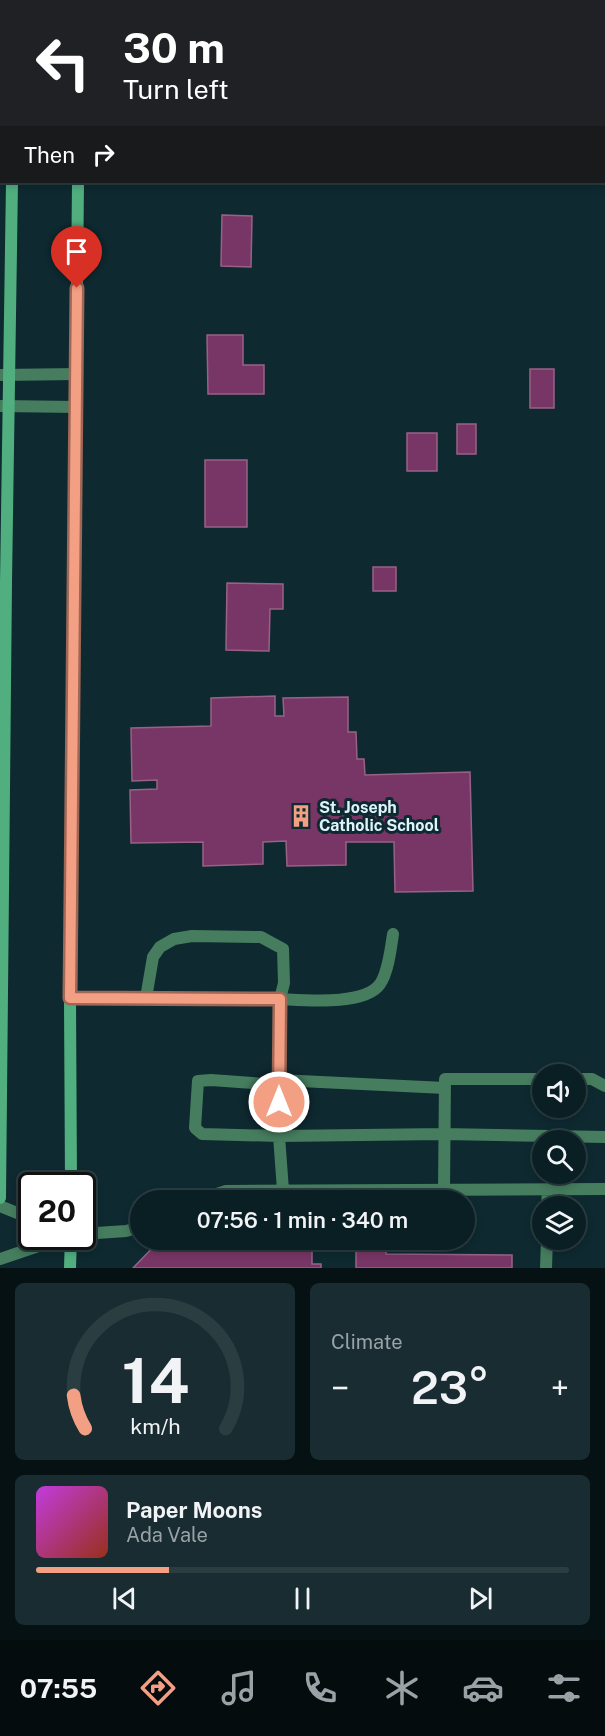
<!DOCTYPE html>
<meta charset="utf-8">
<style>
:root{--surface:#0a1f24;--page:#182c31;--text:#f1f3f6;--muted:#99a2a6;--line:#2a3d41;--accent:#f39f84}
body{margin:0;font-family:"Public Sans",sans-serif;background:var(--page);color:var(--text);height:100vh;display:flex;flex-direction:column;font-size:22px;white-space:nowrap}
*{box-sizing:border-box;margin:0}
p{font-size:20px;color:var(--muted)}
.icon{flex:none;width:33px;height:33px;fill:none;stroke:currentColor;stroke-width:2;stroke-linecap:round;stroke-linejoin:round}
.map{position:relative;height:1268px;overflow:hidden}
.sheet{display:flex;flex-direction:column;gap:15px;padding:15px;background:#061114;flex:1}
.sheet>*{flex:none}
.hud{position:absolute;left:0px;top:0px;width:606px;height:183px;box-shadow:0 3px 9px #0003,0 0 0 2px var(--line);background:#202124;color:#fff;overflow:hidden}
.fabs{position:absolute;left:532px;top:1064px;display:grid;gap:12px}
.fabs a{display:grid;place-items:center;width:54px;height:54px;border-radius:50%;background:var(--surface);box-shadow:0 3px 9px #0003,0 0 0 2px var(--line);font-size:30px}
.speed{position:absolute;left:18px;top:1172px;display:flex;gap:12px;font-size:30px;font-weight:700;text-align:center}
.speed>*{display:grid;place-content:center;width:78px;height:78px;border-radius:50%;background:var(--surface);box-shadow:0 3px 9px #0003,0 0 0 2px var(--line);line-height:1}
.speed .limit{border:3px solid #111;border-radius:9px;background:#fff;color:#111}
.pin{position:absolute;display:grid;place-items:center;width:51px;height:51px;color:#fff;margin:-62px -26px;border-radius:50% 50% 50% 0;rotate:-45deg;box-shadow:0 0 6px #0007}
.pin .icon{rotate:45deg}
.me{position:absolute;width:66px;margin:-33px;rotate:0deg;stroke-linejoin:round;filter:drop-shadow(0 0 4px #0008)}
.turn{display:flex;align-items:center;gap:21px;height:126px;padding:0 24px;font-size:27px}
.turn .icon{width:78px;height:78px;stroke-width:2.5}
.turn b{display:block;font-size:42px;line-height:51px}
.then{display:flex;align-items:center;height:57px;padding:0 24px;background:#0003;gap:12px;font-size:22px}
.big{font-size:45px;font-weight:600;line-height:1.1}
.sheet .tile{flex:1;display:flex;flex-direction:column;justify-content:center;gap:9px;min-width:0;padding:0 21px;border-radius:9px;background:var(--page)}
.sheet .dial{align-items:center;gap:0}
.dial svg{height:156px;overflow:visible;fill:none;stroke:var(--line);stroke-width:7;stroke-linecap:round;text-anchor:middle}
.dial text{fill:var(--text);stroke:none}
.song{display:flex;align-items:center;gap:18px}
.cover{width:72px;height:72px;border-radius:9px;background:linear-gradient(135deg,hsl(290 70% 55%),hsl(10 70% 35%))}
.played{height:6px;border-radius:3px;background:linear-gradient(90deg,var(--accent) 25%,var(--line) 25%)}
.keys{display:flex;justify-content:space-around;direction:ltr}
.heat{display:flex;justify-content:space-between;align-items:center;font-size:33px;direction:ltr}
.sheet .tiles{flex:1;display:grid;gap:15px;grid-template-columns:1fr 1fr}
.tile:last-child{grid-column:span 2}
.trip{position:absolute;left:130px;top:1190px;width:345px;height:60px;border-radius:30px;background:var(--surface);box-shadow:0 3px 9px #0003,0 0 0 2px var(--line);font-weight:600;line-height:60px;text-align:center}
.tabs{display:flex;height:96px;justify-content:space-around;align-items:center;background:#040c0e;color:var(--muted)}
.tabs .icon{width:42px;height:42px}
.tabs .active{color:var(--accent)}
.tabs b{font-size:27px;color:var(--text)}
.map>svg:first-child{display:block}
.building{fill:#773665;stroke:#986187;stroke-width:1.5}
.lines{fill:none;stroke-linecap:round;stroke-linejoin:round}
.service{stroke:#457d5e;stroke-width:12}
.minor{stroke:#457d5e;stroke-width:12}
.secondary{stroke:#51af7f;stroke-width:12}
.route-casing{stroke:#9e6756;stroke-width:15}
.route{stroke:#f39f84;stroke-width:10}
.labels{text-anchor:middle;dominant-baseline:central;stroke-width:6;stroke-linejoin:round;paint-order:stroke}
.poi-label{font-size:16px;font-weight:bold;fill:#ddf4fc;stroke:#0e2930;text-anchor:start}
</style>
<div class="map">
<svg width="605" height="1268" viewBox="0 0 605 1268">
<rect width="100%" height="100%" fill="#0e2930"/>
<!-- building -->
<path class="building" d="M222,215L252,216L251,267L221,266Z
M207,335H243V365H264V394H208Z
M530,369H554V408H530Z
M457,424H476V454H457Z
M407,433H437V471H407Z
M205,460H247V527H205Z
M373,567H396V591H373Z
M227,583L283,584V609H270L269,651L226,650Z
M275,696V716H284L283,698L348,697V732H356L357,759H364L365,775L470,772L473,891L395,892L394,842H346V865L287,866L286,841L263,842V864L203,866V842L131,843L130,790L157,789V780L132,781L131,728L211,726V698Z
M161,1239H245V1244H312V1264H321V1268H133Z
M356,1239H386V1254L512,1255V1268H356Z"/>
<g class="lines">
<!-- service -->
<path class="service" d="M70,998L280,999L279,1136L283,1190
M146,998L153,957L160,947L174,939L192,936L261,937L283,949L284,983L280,999C304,1000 365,1006 380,984C388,973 391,948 393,934
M576,1079H592L605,1086
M279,1080L445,1088
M279,1085L211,1080L198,1081L195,1128L202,1134L279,1136L444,1134L605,1137
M444,1190L445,1079H543
M198,1200L226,1191L605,1189
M547,1206L548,1189
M82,1234L126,1231L141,1227
M546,1268L547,1239"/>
<!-- minor -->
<path class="minor" d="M0,375L77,374
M0,406L77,407
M0,1206L32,1219
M0,1259L68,1236"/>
<!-- secondary -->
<path class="secondary" d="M15,2V0
M80,2V0
M71,1185L70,998L78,182
M0,1198L6,582L12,182
M70,1268L71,1236"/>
</g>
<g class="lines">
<!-- route casing -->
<g class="route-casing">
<path id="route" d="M77,288L70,998L280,999L279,1102"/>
</g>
<!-- route -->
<use href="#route" class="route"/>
</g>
<!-- icons -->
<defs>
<g id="building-bare" transform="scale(1.8)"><path d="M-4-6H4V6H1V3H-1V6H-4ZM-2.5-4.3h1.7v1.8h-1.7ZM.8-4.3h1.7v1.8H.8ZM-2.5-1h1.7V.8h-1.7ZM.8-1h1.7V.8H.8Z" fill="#f39f84" stroke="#0e2930" stroke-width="2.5" paint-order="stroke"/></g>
</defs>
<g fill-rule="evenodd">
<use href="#building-bare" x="301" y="816"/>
</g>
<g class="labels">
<!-- poi labels -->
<g class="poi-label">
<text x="319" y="807">St. Joseph<tspan x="319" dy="18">Catholic School</tspan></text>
</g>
</g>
</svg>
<div class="fabs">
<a><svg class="icon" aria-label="sound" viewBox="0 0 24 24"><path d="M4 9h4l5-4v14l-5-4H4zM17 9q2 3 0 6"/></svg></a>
<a><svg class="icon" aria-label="search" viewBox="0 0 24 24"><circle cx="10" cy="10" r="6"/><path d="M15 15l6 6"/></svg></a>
<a><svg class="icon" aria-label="layers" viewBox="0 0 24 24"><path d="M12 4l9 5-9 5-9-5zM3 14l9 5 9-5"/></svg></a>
</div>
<div class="speed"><div class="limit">20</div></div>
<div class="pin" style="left:77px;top:288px;background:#d93025"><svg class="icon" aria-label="arrive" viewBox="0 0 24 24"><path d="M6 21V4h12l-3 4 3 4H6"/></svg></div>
<svg class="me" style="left:279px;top:1102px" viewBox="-20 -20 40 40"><circle r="17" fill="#f39f84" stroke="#fff" stroke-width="3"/><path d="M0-11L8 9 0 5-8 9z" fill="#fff"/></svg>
<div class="trip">07:56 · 1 min · 340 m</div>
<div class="hud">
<div class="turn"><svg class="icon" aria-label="left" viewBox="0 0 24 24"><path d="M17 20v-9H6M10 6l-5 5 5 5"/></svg><div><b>30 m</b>Turn left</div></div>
<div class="then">Then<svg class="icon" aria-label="right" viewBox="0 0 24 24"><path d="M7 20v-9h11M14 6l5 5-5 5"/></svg></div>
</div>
</div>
<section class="sheet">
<div class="tiles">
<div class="tile dial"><svg viewBox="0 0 100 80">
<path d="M14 69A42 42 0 1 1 86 69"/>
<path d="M14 69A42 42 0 0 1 8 52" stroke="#f39f84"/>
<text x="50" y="56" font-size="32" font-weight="700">14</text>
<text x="50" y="72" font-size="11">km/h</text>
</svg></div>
<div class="tile"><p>Climate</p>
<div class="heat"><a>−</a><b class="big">23°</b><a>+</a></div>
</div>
<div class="tile">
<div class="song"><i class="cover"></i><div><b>Paper Moons</b><p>Ada Vale</p></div></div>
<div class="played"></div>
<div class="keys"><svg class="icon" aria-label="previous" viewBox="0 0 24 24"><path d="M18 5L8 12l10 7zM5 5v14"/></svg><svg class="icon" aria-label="pause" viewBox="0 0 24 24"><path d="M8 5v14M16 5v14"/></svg><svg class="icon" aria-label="next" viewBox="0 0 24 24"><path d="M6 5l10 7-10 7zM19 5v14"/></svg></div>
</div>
</div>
</section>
<nav class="tabs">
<b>07:55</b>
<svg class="icon active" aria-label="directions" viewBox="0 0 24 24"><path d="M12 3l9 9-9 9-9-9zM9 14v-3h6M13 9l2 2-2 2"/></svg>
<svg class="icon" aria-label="music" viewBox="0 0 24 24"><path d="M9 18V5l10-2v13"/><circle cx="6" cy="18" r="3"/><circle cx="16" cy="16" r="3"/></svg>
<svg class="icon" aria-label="phone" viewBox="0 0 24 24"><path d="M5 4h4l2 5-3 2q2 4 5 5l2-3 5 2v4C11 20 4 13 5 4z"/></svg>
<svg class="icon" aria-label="climate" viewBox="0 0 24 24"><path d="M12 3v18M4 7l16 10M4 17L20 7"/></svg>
<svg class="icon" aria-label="car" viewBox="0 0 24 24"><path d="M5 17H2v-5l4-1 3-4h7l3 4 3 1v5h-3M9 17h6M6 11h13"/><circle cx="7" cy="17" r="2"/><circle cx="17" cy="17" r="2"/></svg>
<svg class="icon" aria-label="filters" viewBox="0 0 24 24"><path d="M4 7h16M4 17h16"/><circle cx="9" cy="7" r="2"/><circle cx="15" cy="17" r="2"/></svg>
</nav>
